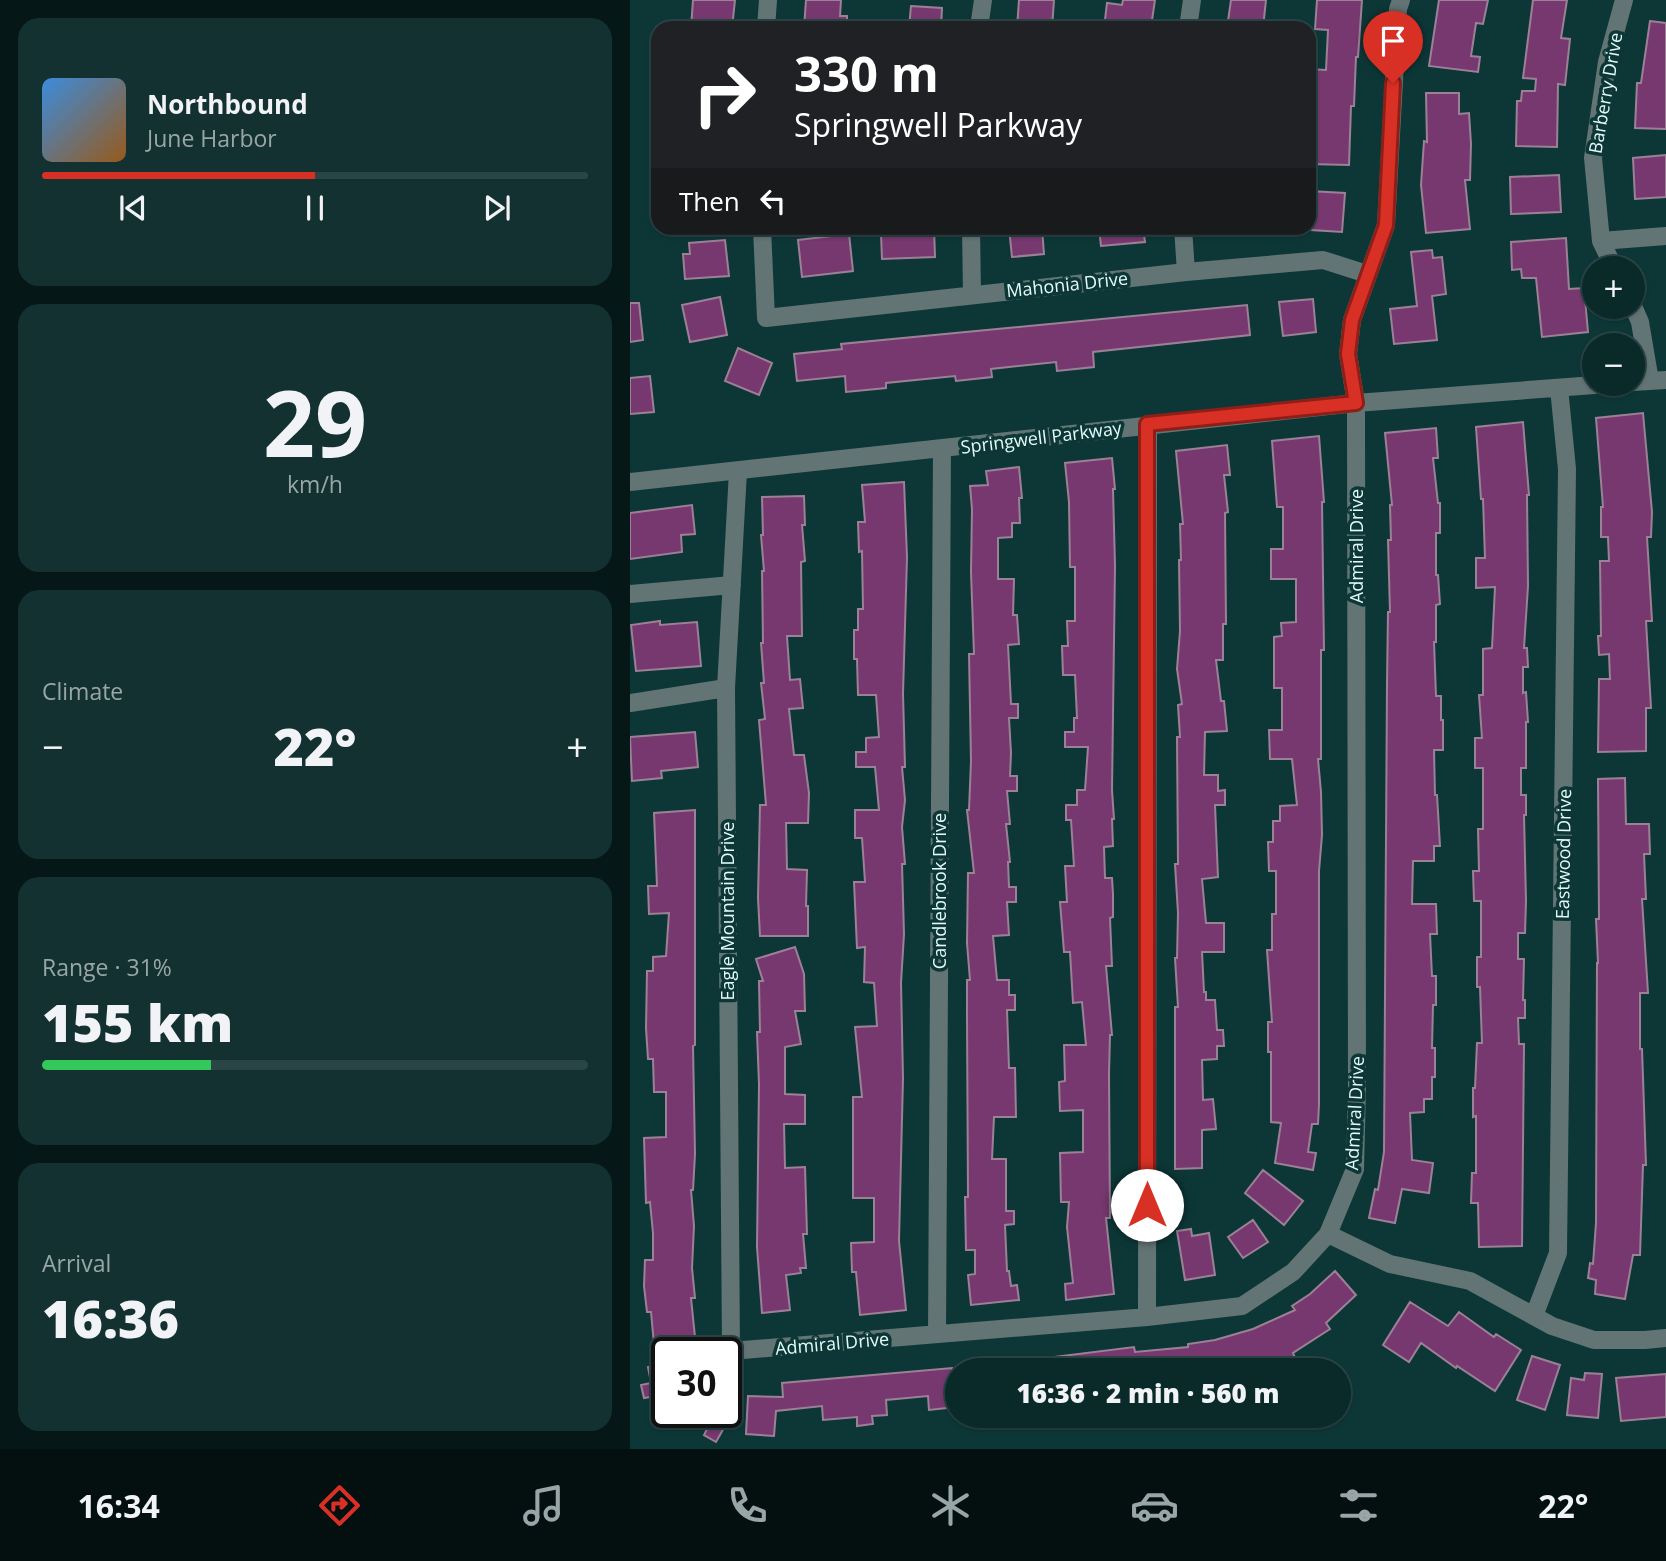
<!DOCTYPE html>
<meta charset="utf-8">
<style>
:root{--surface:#0a2929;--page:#133131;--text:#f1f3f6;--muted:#99a6a8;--line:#2a4546;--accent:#d93025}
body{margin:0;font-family:"Open Sans",sans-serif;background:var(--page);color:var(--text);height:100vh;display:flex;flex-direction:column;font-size:26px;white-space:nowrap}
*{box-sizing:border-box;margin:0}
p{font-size:23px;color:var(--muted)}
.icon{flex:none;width:38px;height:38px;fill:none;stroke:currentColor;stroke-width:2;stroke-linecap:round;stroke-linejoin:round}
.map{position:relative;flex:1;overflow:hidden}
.details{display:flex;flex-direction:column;gap:18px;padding:18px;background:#061717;width:630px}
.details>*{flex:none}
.hud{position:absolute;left:21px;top:21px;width:665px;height:214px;border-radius:21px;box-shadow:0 2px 5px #0004,0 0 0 2px var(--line);background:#202124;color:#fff;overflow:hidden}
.buttons{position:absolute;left:952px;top:256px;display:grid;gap:14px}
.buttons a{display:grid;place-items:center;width:63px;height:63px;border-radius:50%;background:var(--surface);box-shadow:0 2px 5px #0004,0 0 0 2px var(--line);font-size:35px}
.speed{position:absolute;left:21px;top:1337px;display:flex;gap:14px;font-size:35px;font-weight:700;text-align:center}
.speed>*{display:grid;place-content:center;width:91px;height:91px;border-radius:50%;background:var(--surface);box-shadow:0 2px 5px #0004,0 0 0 2px var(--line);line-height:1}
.speed .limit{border:4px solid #111;border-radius:10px;background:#fff;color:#111}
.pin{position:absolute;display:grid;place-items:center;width:60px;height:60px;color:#fff;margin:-72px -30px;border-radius:50% 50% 50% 0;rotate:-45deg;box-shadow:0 0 7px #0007}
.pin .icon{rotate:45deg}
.me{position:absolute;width:77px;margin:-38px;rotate:0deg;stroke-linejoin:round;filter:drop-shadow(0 0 5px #0008)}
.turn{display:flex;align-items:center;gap:24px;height:147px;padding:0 28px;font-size:32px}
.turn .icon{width:91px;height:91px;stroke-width:2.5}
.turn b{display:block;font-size:49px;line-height:60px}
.then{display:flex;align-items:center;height:66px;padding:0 28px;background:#0003;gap:14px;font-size:26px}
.big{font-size:52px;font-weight:800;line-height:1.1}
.details .widget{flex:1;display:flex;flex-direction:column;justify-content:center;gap:10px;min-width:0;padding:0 24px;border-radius:21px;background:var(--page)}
.details .dial{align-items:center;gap:0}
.dial b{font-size:91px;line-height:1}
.song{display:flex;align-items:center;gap:21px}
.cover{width:84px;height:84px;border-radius:10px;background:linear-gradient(135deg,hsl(210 70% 55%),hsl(30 70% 35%))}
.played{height:7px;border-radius:4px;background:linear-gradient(90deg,var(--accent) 50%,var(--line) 50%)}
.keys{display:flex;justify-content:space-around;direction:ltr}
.heat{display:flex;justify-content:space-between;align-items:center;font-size:38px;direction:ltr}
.charge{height:10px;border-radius:5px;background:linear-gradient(90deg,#34c759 31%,var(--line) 0)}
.trip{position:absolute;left:315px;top:1358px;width:406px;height:70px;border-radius:35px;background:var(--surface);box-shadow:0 2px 5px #0004,0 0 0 2px var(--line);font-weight:800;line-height:70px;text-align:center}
.tab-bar{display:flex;height:112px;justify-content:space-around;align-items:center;background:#041010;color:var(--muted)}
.tab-bar .icon{width:49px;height:49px}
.tab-bar .active{color:var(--accent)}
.tab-bar b{font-size:32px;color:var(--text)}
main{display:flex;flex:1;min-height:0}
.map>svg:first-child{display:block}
.building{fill:#76386e;stroke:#9b8096;stroke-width:2}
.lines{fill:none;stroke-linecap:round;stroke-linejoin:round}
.minor{stroke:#637474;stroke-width:18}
.route-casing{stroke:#8d1f18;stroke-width:18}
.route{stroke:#d93025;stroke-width:12}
.labels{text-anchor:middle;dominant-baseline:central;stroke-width:7;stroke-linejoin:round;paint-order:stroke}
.street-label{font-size:18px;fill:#e4faf9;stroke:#0d3737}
</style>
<main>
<section class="details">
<div class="widget">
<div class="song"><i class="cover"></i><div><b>Northbound</b><p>June Harbor</p></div></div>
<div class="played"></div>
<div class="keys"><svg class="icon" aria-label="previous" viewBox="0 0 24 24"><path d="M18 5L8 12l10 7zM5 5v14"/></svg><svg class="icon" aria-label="pause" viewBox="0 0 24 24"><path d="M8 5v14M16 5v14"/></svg><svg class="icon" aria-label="next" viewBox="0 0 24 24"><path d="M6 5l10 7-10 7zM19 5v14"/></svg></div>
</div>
<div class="widget dial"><b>29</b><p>km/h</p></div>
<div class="widget"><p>Climate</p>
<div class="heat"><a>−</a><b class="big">22°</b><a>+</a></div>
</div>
<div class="widget"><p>Range · 31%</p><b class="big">155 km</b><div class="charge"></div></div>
<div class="widget"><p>Arrival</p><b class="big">16:36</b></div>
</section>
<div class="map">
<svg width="1036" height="1449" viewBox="0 0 1036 1449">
<rect width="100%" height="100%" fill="#0d3737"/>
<!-- building -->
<path class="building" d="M63,0H105L102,28H61Z
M176,0H211L210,16H217V28H174Z
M389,0H424L422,28H387Z
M493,0H525L521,27L475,20L477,3L492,5Z
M601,0H636L633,28H597Z
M687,0H732L728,57H726L724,106H721L719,165L679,164L680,69L696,70L698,30L685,29Z
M809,0H858L853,24L846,23L841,56L850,57L848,72L799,66Z
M903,0H937L931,38L940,39L935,85L928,84L927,147L886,146L887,101H891L892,91H905L906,79L893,78Z
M281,6L312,8L311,28H279Z
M1020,21L1036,23V129L1005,128L1007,83H1011Z
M796,93H829V114L839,113L841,144L840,180H835L840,229L796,233L791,185L794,141L797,142Z
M1036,155V197L1005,199L1003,158Z
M929,175L931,212L881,214L880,177Z
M679,191L715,193L712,232L681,230L682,208H679Z
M261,228H304L305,257L252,259L251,234H261Z
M379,228H412L414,254L382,257Z
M469,228H513L515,242L471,246Z
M219,234L223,271L172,277L168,240Z
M936,238L939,289L954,288L958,332L912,337L906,278H892L891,269L882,270L881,242Z
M95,240L99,276L55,279L53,254H60L59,243Z
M802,250L803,258L812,257L816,294L802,296L807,340L764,344L760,309L787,306L781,252Z
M90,297L97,335L60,342L52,305Z
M683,299L686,332L653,336L649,302Z
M0,303H9L13,340L0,342Z
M617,305L620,335L463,352L464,367L427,371L426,362L361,369L362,377L326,381L325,376L256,383V388L216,392L215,376L167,381L164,354L212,349L211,344Z
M108,348L142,363L129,395L95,381Z
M20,376L24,412L0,414V378Z
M1013,413L1022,512L1021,537H1017L1022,621H1016L1021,708H1016V751L968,752L969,679H980L979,654L969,655L968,636H971L970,561H979L978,537H971V507H973L966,418Z
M893,422L899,495H897L898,586L894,648H897L898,667H893V693L896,692L898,722H896V768H891V795H896V815H894L896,901L895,933H888V959H894L893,1000H895V1018H888L889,1044H894L892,1246L849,1247L848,1203H841L842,1173H846V1116L843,1117V1088H845L847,1043H852L850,987H847V957H851V901H844L843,871H849L848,829H853V768H845V738H852L849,695H853V649L862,648L865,587L846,588V558H855L853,499H851L846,427Z
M806,428L808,458H803L808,503H810V533H806V575H808L810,604L806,605V642H804L806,696H811V720H813V750H804L805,795H807L810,846H804V861H783L782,904H806L807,934H800L802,976H806V1005H803L802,1048H805V1077H802V1099H794V1112L780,1113L782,1160L803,1163L799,1193L772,1189L765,1223L739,1218L745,1189L748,1190L754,1152L757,684L758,612H760L758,540H761L760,505H762L755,433Z
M689,436L694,502H692L694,650H691V759H688L691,792L692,835L689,871V1104L688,1124H682L678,1152L686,1153L683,1170L645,1163L651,1123L641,1122V1052H638V1022H642L637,950H642V914H646V871H639L638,842H643V821H650V806L667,805L662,759H640L639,730H652V688H644V637L652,636L651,623L666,622V579H641V549H653V507H647L642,441Z
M597,445L600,475H594L598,512L595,513L596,624H593V660H586L591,701H594L597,731L575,732L574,775H588V791L595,790V805H585L588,877L572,879L576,923H594V952H572L574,992H576V1000H585L587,1030H593L594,1046H587V1059L572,1060L573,1100L583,1099L586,1129L572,1130V1168L545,1169V1007H548L545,958H547L548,913L545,864H548L547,737H550L548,705L552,704L547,669L550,631L549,560H551L550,524H553L546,451Z
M482,458L485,489H483L485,566L482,790L484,819H482L483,846L474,847L475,878H482L483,894V917L480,918L482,966H476L482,1035H480L479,1074L480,1218H476L484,1294L436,1300L435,1284L443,1283L437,1227L439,1202H431L430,1153L453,1152V1110L430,1111L429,1082L435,1081L434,1045H456L452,1002L443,1003L440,952H434L430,902H437L435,866H444L441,820H436V805H447V790H455L458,747H435V732H444V718H447L445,675H433L432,646H438L437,621H445V567H440L439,502L435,463Z
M389,467L392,498H389L390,523H382V537L368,538V579H384L383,615H387L389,644L378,645L381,704H388V718H379L381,753L380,776H387V791H377L380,824H376L380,862H378L379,887H386V902H377L379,935L363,936L367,980H379V995H385V1010H377L379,1068H385L386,1117H364L362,1159H376V1211H384V1224L375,1225L377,1271H379L381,1286L387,1285L389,1300L341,1305L338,1275L345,1274V1250H336L335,1197H338L337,1017V980H340L337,943L338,873H344L337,810H339L341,761L339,654H344L341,572L342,509L340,486L358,485L356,471Z
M274,482L277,557L273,694L275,767H272L275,800L272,827L275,864H272L274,934L271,983L273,1078L269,1241L276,1310L230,1315L226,1272H222L221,1243L244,1242V1198H223V1097H232L225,1027L247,1026L244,983L234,982L235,947L227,948L224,882H235L232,838H225V810H249L245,767H226V752H236V738L249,737L246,695H228L227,659H224V630H228V609H233L232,551L229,552L228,522H235L232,485Z
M174,496L175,525H172L175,561L171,562L172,636H157L160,680L170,679L173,708L159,709L164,755H174L179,793L178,823H156L157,869L177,870L176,906H178V936H130L128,898L130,805H136L129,720L135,719L131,683H134L131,643H133L132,571H134L131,535H133L132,497Z
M62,505L65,534L51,535L52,552L0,559V513Z
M30,621V625L67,622L71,666L6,671L1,625Z
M65,732L68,767L31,771L32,778L2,781L0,737Z
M995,778L996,824H1019L1020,854H1014L1016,899H1012L1018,993H1010V1049H1012L1016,1165H1013L1010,1255H1003L995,1299L965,1294L966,1280L958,1278L960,1263L963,1264L966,1223L967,963H968L966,919H969L968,779Z
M65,810V1045L63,1046L65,1154L63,1190H61L64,1226L62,1268L65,1298H61L65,1337L55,1338L56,1347L37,1348V1394L14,1398L11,1385L21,1383L18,1367L26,1366L21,1312H17L14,1286L15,1260H23V1233L20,1202L16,1203L14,1138L36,1137V1092H24L23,1059H18L16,1028L17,971H23V957L36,956L39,913L19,914L18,886H27L24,813Z
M165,947L174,974L175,1011H165L171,1044L155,1047V1094L175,1095V1124H154L155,1168L175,1167L177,1234H173L176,1268H170L171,1273L156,1275L160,1310L132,1313L127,1247L129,1084L127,1032H130L129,981H133L126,959Z
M633,1170L673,1201L654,1225L615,1193Z
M623,1220L638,1242L613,1258L598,1237Z
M561,1229L562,1236L579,1233L585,1275L555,1280L547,1231Z
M705,1271L726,1295L696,1323L700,1329L663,1353L668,1365L656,1370H384V1362L504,1347L505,1352L558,1347V1344L585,1340L623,1329L665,1310L662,1306L680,1294Z
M780,1302L818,1326L829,1312L864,1337L866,1334L891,1350L865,1391L827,1366L826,1368L791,1343L779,1362L753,1345Z
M902,1356L930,1365L915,1410L887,1400Z
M322,1368L326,1407L299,1410L298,1396L256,1400L257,1415L242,1416L243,1424L227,1426V1417L193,1420L192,1406L146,1411L144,1436L116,1434L118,1396L153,1397L152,1383Z
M955,1373L972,1374L968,1418L937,1415L941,1378L954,1380Z
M1036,1374V1417L991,1421L986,1378Z
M69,1412H103L86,1442L74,1435L77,1429L64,1421Z"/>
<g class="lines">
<!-- minor -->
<path class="minor" d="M136,28L138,0
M349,28L353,0
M558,28L562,0
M132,228L136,318L556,272L693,260L737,274
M341,228L342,294
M553,228L556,272
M971,241L1036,236
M984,268L971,241L963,158L977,62L994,0
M1003,306L1010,322L1020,381
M1003,382L1036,380
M108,471L96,688L101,1351L517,1317L612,1306L663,1272L698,1234L725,1169L727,1088L726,403L718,354L722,320L756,225L768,9L771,0
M0,482L726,403L991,383
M0,594L102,585
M0,703L96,688
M698,1234L760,1264L840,1281L922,1326L964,1340H1015L1036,1338
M904,1316L928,1253L937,469L929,388
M517,1317L518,424
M307,1334L312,448"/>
</g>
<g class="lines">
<!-- route casing -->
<g class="route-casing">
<path id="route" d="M517,1205V424L726,403L718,354L722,320L756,225L763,83"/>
</g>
<!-- route -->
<use href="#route" class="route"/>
</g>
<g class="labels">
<!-- street labels -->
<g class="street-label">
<text transform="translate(975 93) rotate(-80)">Barberry Drive</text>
<text transform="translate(437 284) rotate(-6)">Mahonia Drive</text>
<text transform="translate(411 437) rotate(-7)">Springwell Parkway</text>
<text transform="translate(726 546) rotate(-90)">Admiral Drive</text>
<text transform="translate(933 854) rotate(-89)">Eastwood Drive</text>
<text transform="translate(309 891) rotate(-90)">Candlebrook Drive</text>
<text transform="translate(97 911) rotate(-90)">Eagle Mountain Drive</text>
<text transform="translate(724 1113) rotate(-87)">Admiral Drive</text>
<text transform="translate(202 1343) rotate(-5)">Admiral Drive</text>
</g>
</g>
</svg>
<div class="buttons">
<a>+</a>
<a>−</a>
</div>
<div class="speed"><div class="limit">30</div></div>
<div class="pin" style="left:763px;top:83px;background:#d93025"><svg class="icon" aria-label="arrive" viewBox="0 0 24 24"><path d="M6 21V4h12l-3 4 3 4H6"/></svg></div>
<svg class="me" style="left:517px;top:1205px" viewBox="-20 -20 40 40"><circle r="19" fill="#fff"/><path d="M0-13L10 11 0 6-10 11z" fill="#d93025"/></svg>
<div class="trip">16:36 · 2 min · 560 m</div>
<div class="hud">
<div class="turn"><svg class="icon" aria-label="right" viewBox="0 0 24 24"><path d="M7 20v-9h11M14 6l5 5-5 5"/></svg><div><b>330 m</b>Springwell Parkway</div></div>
<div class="then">Then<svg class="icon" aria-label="left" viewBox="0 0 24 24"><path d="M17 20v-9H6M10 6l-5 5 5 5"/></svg></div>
</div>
</div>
</main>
<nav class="tab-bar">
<b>16:34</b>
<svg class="icon active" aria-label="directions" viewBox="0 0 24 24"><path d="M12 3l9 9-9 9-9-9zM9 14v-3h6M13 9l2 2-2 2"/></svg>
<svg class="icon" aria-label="music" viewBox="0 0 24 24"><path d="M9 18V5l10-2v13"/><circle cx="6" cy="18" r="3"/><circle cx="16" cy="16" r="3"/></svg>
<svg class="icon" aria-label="phone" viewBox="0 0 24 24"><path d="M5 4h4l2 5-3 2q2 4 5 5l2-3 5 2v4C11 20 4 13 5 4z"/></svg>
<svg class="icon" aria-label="climate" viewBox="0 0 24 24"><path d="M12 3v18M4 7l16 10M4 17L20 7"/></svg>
<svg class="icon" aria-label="car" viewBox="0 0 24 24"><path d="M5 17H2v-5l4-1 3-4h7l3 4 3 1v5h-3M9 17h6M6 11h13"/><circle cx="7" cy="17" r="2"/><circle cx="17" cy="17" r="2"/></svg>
<svg class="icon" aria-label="filters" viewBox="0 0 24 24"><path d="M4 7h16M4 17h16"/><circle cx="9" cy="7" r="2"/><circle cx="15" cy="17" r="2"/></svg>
<b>22°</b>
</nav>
